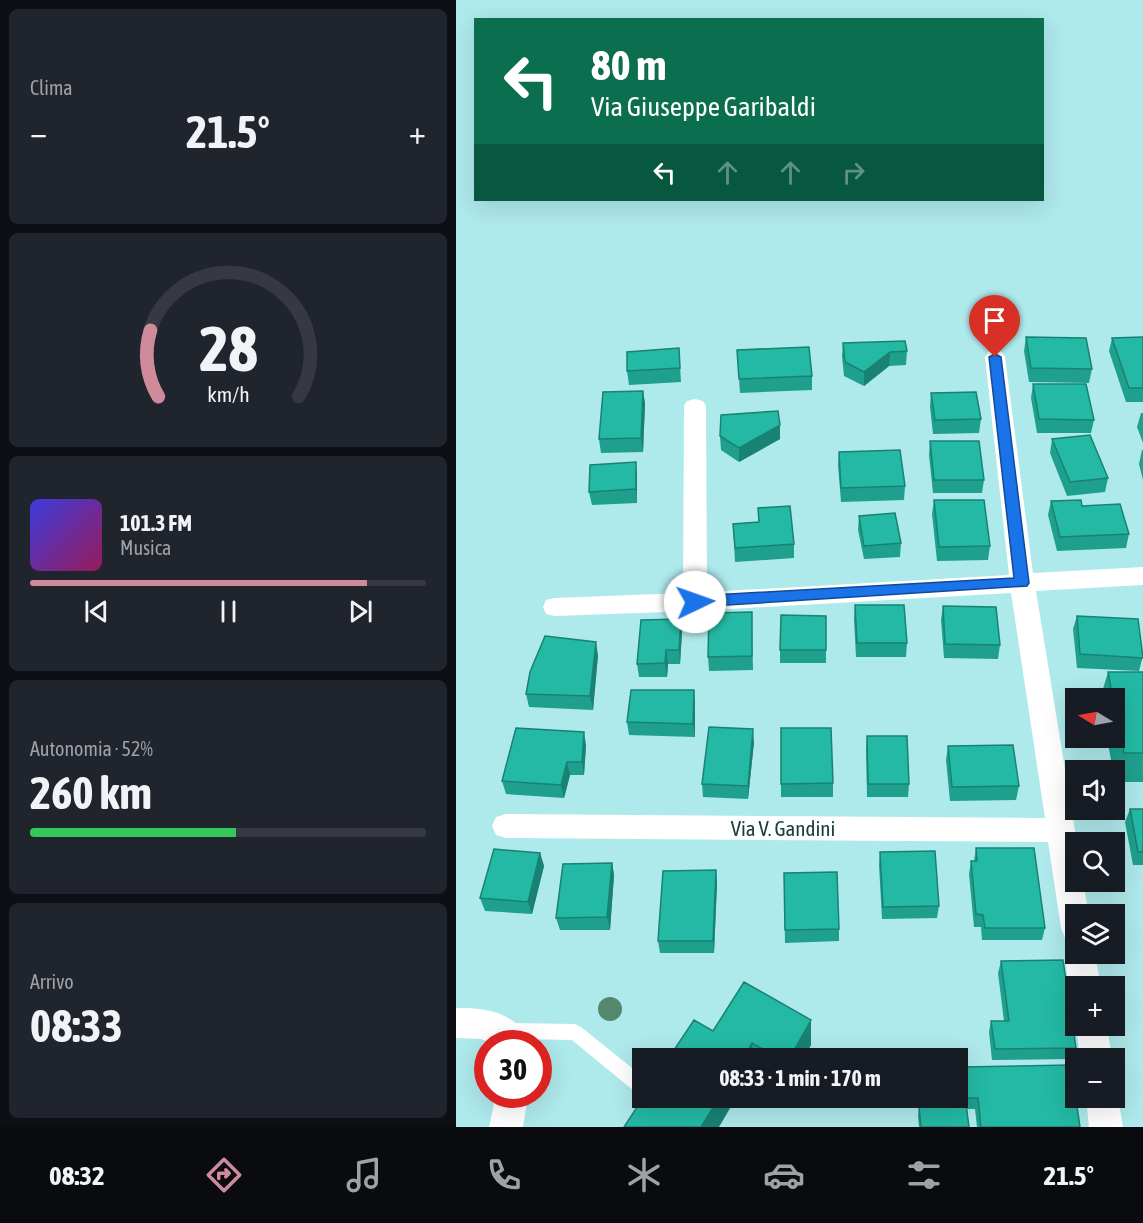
<!DOCTYPE html>
<html lang="it">
<meta charset="utf-8">
<style>
:root{--surface:#171b24;--page:#20242c;--text:#f1f3f6;--muted:#9ea1a6;--line:#363941;--accent:#cf8b9a}
body{margin:0;font-family:"Asap Condensed",sans-serif;background:var(--page);color:var(--text);height:100vh;display:flex;flex-direction:column;font-size:22px;white-space:nowrap}
*{box-sizing:border-box;margin:0}
p{font-size:20px;color:var(--muted)}
.icon{flex:none;width:33px;height:33px;fill:none;stroke:currentColor;stroke-width:2;stroke-linecap:round;stroke-linejoin:round}
.map{position:relative;flex:1;overflow:hidden}
.side{display:flex;flex-direction:column;gap:9px;padding:9px;background:#0d0f14;width:456px}
.side>*{flex:none}
.hud{position:absolute;left:18px;top:18px;width:570px;height:183px;border-radius:0px;box-shadow:0 6px 24px #0002;background:#0b6e4f;color:#fff;overflow:hidden}
.needle{width:39px;rotate:280deg}
.buttons{position:absolute;left:609px;top:688px;display:grid;gap:12px}
.buttons a{display:grid;place-items:center;width:60px;height:60px;border-radius:0px;background:var(--surface);box-shadow:0 6px 24px #0002;font-size:30px}
.speed{position:absolute;left:18px;top:1030px;display:flex;gap:12px;font-size:30px;font-weight:700;text-align:center}
.speed>*{display:grid;place-content:center;width:78px;height:78px;border-radius:50%;background:var(--surface);box-shadow:0 6px 24px #0002;line-height:1}
.speed .limit{border:9px solid #d22;background:#fff;color:#111}
.pin{position:absolute;display:grid;place-items:center;width:51px;height:51px;color:#fff;margin:-62px -26px;border-radius:50% 50% 50% 0;rotate:-45deg;box-shadow:0 0 6px #0007}
.pin .icon{rotate:45deg}
.me{position:absolute;width:66px;margin:-33px;rotate:87deg;stroke-linejoin:round;filter:drop-shadow(0 0 4px #0008)}
.turn{display:flex;align-items:center;gap:21px;height:126px;padding:0 18px;font-size:27px}
.turn .icon{width:78px;height:78px;stroke-width:2.5}
.turn b{display:block;font-size:42px;line-height:51px}
.lanes{display:flex;align-items:center;height:57px;padding:0 18px;background:#0003;justify-content:center;gap:30px;direction:ltr}
.lanes .off{opacity:.35}
.big{font-size:45px;font-weight:700;line-height:1.1}
.side .widget{flex:1;display:flex;flex-direction:column;justify-content:center;gap:9px;min-width:0;padding:0 21px;border-radius:9px;background:var(--page)}
.side .dial{align-items:center;gap:0}
.dial svg{height:156px;overflow:visible;fill:none;stroke:var(--line);stroke-width:7;stroke-linecap:round;text-anchor:middle}
.dial text{fill:var(--text);stroke:none}
.song{display:flex;align-items:center;gap:18px}
.cover{width:72px;height:72px;border-radius:9px;background:linear-gradient(135deg,hsl(240 70% 55%),hsl(330 70% 35%))}
.played{height:6px;border-radius:3px;background:linear-gradient(90deg,var(--accent) 85%,var(--line) 85%)}
.keys{display:flex;justify-content:space-around;direction:ltr}
.heat{display:flex;justify-content:space-between;align-items:center;font-size:33px;direction:ltr}
.charge{height:9px;border-radius:4px;background:linear-gradient(90deg,#34c759 52%,var(--line) 0)}
.trip{position:absolute;left:176px;top:1048px;width:336px;height:60px;border-radius:0px;background:var(--surface);box-shadow:0 6px 24px #0002;font-weight:700;line-height:60px;text-align:center}
.dock{display:flex;height:96px;justify-content:space-around;align-items:center;background:#090b0e;color:var(--muted)}
.dock .icon{width:42px;height:42px}
.dock .on{color:var(--accent)}
.dock b{font-size:27px;color:var(--text)}
main{display:flex;flex:1;min-height:0}
.map>svg:first-child{display:block}
.lines{fill:none;stroke-linecap:round;stroke-linejoin:round}
.lane{fill:#fff;fill-rule:evenodd}
.street{fill:#fff;fill-rule:evenodd}
.tree{fill:#55876c}
.wall{fill:#1f9f8d}
.shaded-wall{fill:#198273}
.building{fill:#24b9a4;stroke:#198273;stroke-width:1.5}
.route{fill:#1a73e8;stroke:#114b97;stroke-width:1.5}
.labels{text-anchor:middle;dominant-baseline:central;stroke-width:5;stroke-linejoin:round;paint-order:stroke}
.street-label{font-size:21px;fill:#223a3b;stroke:#f9feff}
</style>
<main>
<section class="side">
<div class="widget"><p>Clima</p>
<div class="heat"><a>−</a><b class="big">21.5°</b><a>+</a></div>
</div>
<div class="widget dial"><svg viewBox="0 0 100 80">
<path d="M14 69A42 42 0 1 1 86 69"/>
<path d="M14 69A42 42 0 0 1 10 35" stroke="#cf8b9a"/>
<text x="50" y="56" font-size="32" font-weight="700">28</text>
<text x="50" y="72" font-size="11">km/h</text>
</svg></div>
<div class="widget">
<div class="song"><i class="cover"></i><div><b>101.3 FM</b><p>Musica</p></div></div>
<div class="played"></div>
<div class="keys"><svg class="icon" aria-label="previous" viewBox="0 0 24 24"><path d="M18 5L8 12l10 7zM5 5v14"/></svg><svg class="icon" aria-label="pause" viewBox="0 0 24 24"><path d="M8 5v14M16 5v14"/></svg><svg class="icon" aria-label="next" viewBox="0 0 24 24"><path d="M6 5l10 7-10 7zM19 5v14"/></svg></div>
</div>
<div class="widget"><p>Autonomia · 52%</p><b class="big">260 km</b><div class="charge"></div></div>
<div class="widget"><p>Arrivo</p><b class="big">08:33</b></div>
</section>
<div class="map">
<svg width="687" height="1127" viewBox="0 0 687 1127">
<rect width="100%" height="100%" fill="#aee9ec"/>
<g class="lines">
<!-- lane -->
<path class="lane" d="M51,1023L119,1024L125,1027L186,1076V1092L178,1091L116,1040L51,1039L45,1036L43,1031L45,1026Z"/>
<!-- street -->
<path class="street" d="M539,351L546,352L549,357L577,573L687,567V585L580,591L621,843L620,882H627L633,915H620V954H639L645,987H620V998C610,985 607,959 613,944L619,942L609,938L605,928L592,842L50,838L40,835L36,826L40,817L50,814L589,818L555,593L239,611L99,616L90,614L87,607L90,600L99,598L227,593L228,406L231,401L239,399L247,401L250,406L251,592L553,575L529,357L532,352Z
M0,1008C31,1007 62,1013 75,1044H38L25,1039L0,1038Z
M620,1025L651,1026L656,1059H624Z
M658,1088L662,1098L667,1127H633L630,1098H658Z
M40,1095H72L67,1127H33Z"/>
</g>
<!-- trees -->
<circle class="tree" cx="154" cy="1009" r="12"/>
<!-- wall -->
<path class="wall" d="M570,337L636,369L633,383L573,382L568,351Z
M687,337V402H670L653,351L656,338Z
M387,343L451,351L450,365L433,366L408,386L388,376L386,356Z
M223,348L225,382L173,385L171,371Z
M281,350L356,376V390L284,393Z
M577,384L638,420L635,433H581L575,398Z
M187,391L189,404L187,452L145,453L143,439Z
M475,393L525,419L523,433L477,434L474,407Z
M685,413H687V443L681,427Z
M324,425V439L283,462L265,450L264,436Z
M596,439L652,478L649,492L611,496L594,453Z
M474,441L528,480L526,493H477L473,455Z
M686,450H687V480L683,464Z
M383,452L449,486L448,500L385,502L382,465Z
M181,476V503L136,505L133,492Z
M478,500L534,546L532,560L481,561L476,514Z
M595,501L626,506L673,534L670,548L601,551L592,515Z
M302,508L338,544V558L279,562L277,524L302,522Z
M403,516L445,543L444,557L408,559L402,530Z
M399,605L451,643L450,657H400L398,619Z
M487,606L544,645L542,659L488,658L485,620Z
M370,616V663H324V650Z
M621,616L687,656L683,671L621,668L617,629Z
M225,619L226,632L224,664H212L211,677H183L181,664Z
M296,626L297,670L253,671L252,657Z
M142,655L137,710L73,707L70,694Z
M652,672H687V782H659L658,771H657L651,738H658V699H644Z
M238,690L239,703V737L173,735L171,722Z
M325,728L377,783V797H325Z
M411,736L453,784L452,797H411L410,749Z
M298,742L292,799L247,797L246,784Z
M130,745L128,775H114L108,798L50,794L46,781Z
M492,746L563,786L560,800L494,801L490,760Z
M674,809H687V865H677L669,822Z
M520,848L589,928L586,940H526L525,927H518L513,874L515,861H518Z
M424,852L483,906L481,918L426,919L423,865Z
M84,853L88,866L76,914L29,911L24,898Z
M156,863L158,875L154,930H104L100,918Z
M260,870L261,883L258,953H204L202,941Z
M328,873L383,929V941L329,943Z
M545,961L620,1048L616,1059L536,1060L533,1032L535,1021H548L542,973Z
M257,1031L355,1045L347,1059H212Z
M505,1067L624,1127H521L519,1109H511L513,1127H463L462,1116L463,1106L506,1104L503,1078Z"/>
<!-- shaded-wall -->
<path class="shaded-wall" d="M434,352L433,366L408,386V372Z
M187,391L189,404L187,452L185,438Z
M324,425V439L283,462V448Z
M180,462L181,476V503L180,489Z
M225,619L226,632L224,664L223,650Z
M140,642L142,655L137,710L134,696Z
M210,650L212,664L211,677L209,663Z
M238,690L239,703V737L237,724Z
M297,729L298,742L292,799V786Z
M128,732L130,745L128,775L126,762Z
M111,762L114,775L108,798L105,785Z
M84,853L88,866L76,914L72,902Z
M156,863L158,875L154,930L151,917Z
M260,870L261,883L258,953L257,941Z
M355,1020V1045L347,1059H333Z
M296,1043L297,1059H287Z
M263,1098H280L263,1127H245Z"/>
<!-- building -->
<path class="building" d="M570,337L630,338L636,369L575,368Z
M687,337V388H673L656,338Z
M449,341L451,351L434,352L408,372L389,362L387,343Z
M353,347L356,376L283,379L281,350Z
M223,348L224,368L171,371V352Z
M577,384H630L638,420L583,419Z
M187,391L185,438L143,439L147,392Z
M520,392L525,419L479,420L475,393Z
M322,411L324,425L283,448L264,436L265,415Z
M634,435L652,478L614,482L596,439Z
M474,441H523L528,480H478Z
M444,450L449,486L385,488L383,452Z
M180,462V489L133,492L134,465Z
M478,500H528L534,546L483,547Z
M625,500L626,506L664,504L673,534L604,537L595,501Z
M334,506L338,544L279,548L277,524L303,522L302,508Z
M439,513L445,543L408,546L403,516Z
M399,605H448L451,643H401Z
M487,606L540,607L544,645L489,644Z
M296,612V656L252,657L253,613Z
M325,615L370,616V650H324Z
M621,616L682,619L687,658L624,654Z
M225,619L223,650H210L209,663L181,664L185,620Z
M89,636L140,642L134,696L70,694L74,672Z
M652,672H687V753H668L658,704V699H657Z
M175,690H238L237,724L171,722Z
M253,727L297,729L292,786L246,784Z
M60,728L128,732L126,762H111L105,785L46,781Z
M325,728H375L377,783L325,784Z
M411,736H451L453,784H412Z
M557,745L563,786L496,787L492,746Z
M674,809H687V852H682Z
M520,848H578L589,928H529L527,915L520,914L515,861H521Z
M38,849L84,853L72,902L24,898Z
M479,851L483,906L427,907L424,852Z
M156,863L151,917L100,918L107,864Z
M260,870L257,941H202L207,871Z
M381,872L383,929L329,930L328,873Z
M607,960L620,1048L539,1049L535,1021H553L545,961Z
M288,982L355,1020L333,1059H325L296,1043L287,1059H212L238,1020L257,1031Z
M615,1065L624,1127H525L522,1098H509L505,1067Z
M187,1098H263L245,1127H168Z
M510,1104L513,1127H465L463,1106Z"/>
<!-- route -->
<path class="route" d="M539,354L545,357L573,583L571,586L239,607L234,605L232,602L234,598L239,596L558,578L533,357Z"/>
<g class="labels">
<!-- street labels -->
<g class="street-label">
<text x="327" y="828">Via V. Gandini</text>
</g>
</g>
</svg>
<div class="buttons">
<a><svg class="needle" viewBox="-14 -14 28 28"><path d="M0-13l5 13h-10z" fill="#e53935"/><path d="M0 13l5-13h-10z" fill="#9ea1a6"/></svg></a>
<a><svg class="icon" aria-label="sound" viewBox="0 0 24 24"><path d="M4 9h4l5-4v14l-5-4H4zM17 9q2 3 0 6"/></svg></a>
<a><svg class="icon" aria-label="search" viewBox="0 0 24 24"><circle cx="10" cy="10" r="6"/><path d="M15 15l6 6"/></svg></a>
<a><svg class="icon" aria-label="layers" viewBox="0 0 24 24"><path d="M12 4l9 5-9 5-9-5zM3 14l9 5 9-5"/></svg></a>
<a>+</a>
<a>−</a>
</div>
<div class="speed"><div class="limit">30</div></div>
<div class="pin" style="left:539px;top:357px;background:#d93025"><svg class="icon" aria-label="arrive" viewBox="0 0 24 24"><path d="M6 21V4h12l-3 4 3 4H6"/></svg></div>
<svg class="me" style="left:239px;top:602px" viewBox="-20 -20 40 40"><circle r="19" fill="#fff"/><path d="M0-13L10 11 0 6-10 11z" fill="#1a73e8"/></svg>
<div class="trip">08:33 · 1 min · 170 m</div>
<div class="hud">
<div class="turn"><svg class="icon" aria-label="left" viewBox="0 0 24 24"><path d="M17 20v-9H6M10 6l-5 5 5 5"/></svg><div><b>80 m</b>Via Giuseppe Garibaldi</div></div>
<div class="lanes"><svg class="icon" aria-label="left" viewBox="0 0 24 24"><path d="M17 20v-9H6M10 6l-5 5 5 5"/></svg><svg class="icon off" aria-label="ahead" viewBox="0 0 24 24"><path d="M12 20V5M6 11l6-6 6 6"/></svg><svg class="icon off" aria-label="ahead" viewBox="0 0 24 24"><path d="M12 20V5M6 11l6-6 6 6"/></svg><svg class="icon off" aria-label="right" viewBox="0 0 24 24"><path d="M7 20v-9h11M14 6l5 5-5 5"/></svg></div>
</div>
</div>
</main>
<nav class="dock">
<b>08:32</b>
<svg class="icon on" aria-label="directions" viewBox="0 0 24 24"><path d="M12 3l9 9-9 9-9-9zM9 14v-3h6M13 9l2 2-2 2"/></svg>
<svg class="icon" aria-label="music" viewBox="0 0 24 24"><path d="M9 18V5l10-2v13"/><circle cx="6" cy="18" r="3"/><circle cx="16" cy="16" r="3"/></svg>
<svg class="icon" aria-label="phone" viewBox="0 0 24 24"><path d="M5 4h4l2 5-3 2q2 4 5 5l2-3 5 2v4C11 20 4 13 5 4z"/></svg>
<svg class="icon" aria-label="climate" viewBox="0 0 24 24"><path d="M12 3v18M4 7l16 10M4 17L20 7"/></svg>
<svg class="icon" aria-label="car" viewBox="0 0 24 24"><path d="M5 17H2v-5l4-1 3-4h7l3 4 3 1v5h-3M9 17h6M6 11h13"/><circle cx="7" cy="17" r="2"/><circle cx="17" cy="17" r="2"/></svg>
<svg class="icon" aria-label="filters" viewBox="0 0 24 24"><path d="M4 7h16M4 17h16"/><circle cx="9" cy="7" r="2"/><circle cx="15" cy="17" r="2"/></svg>
<b>21.5°</b>
</nav>
